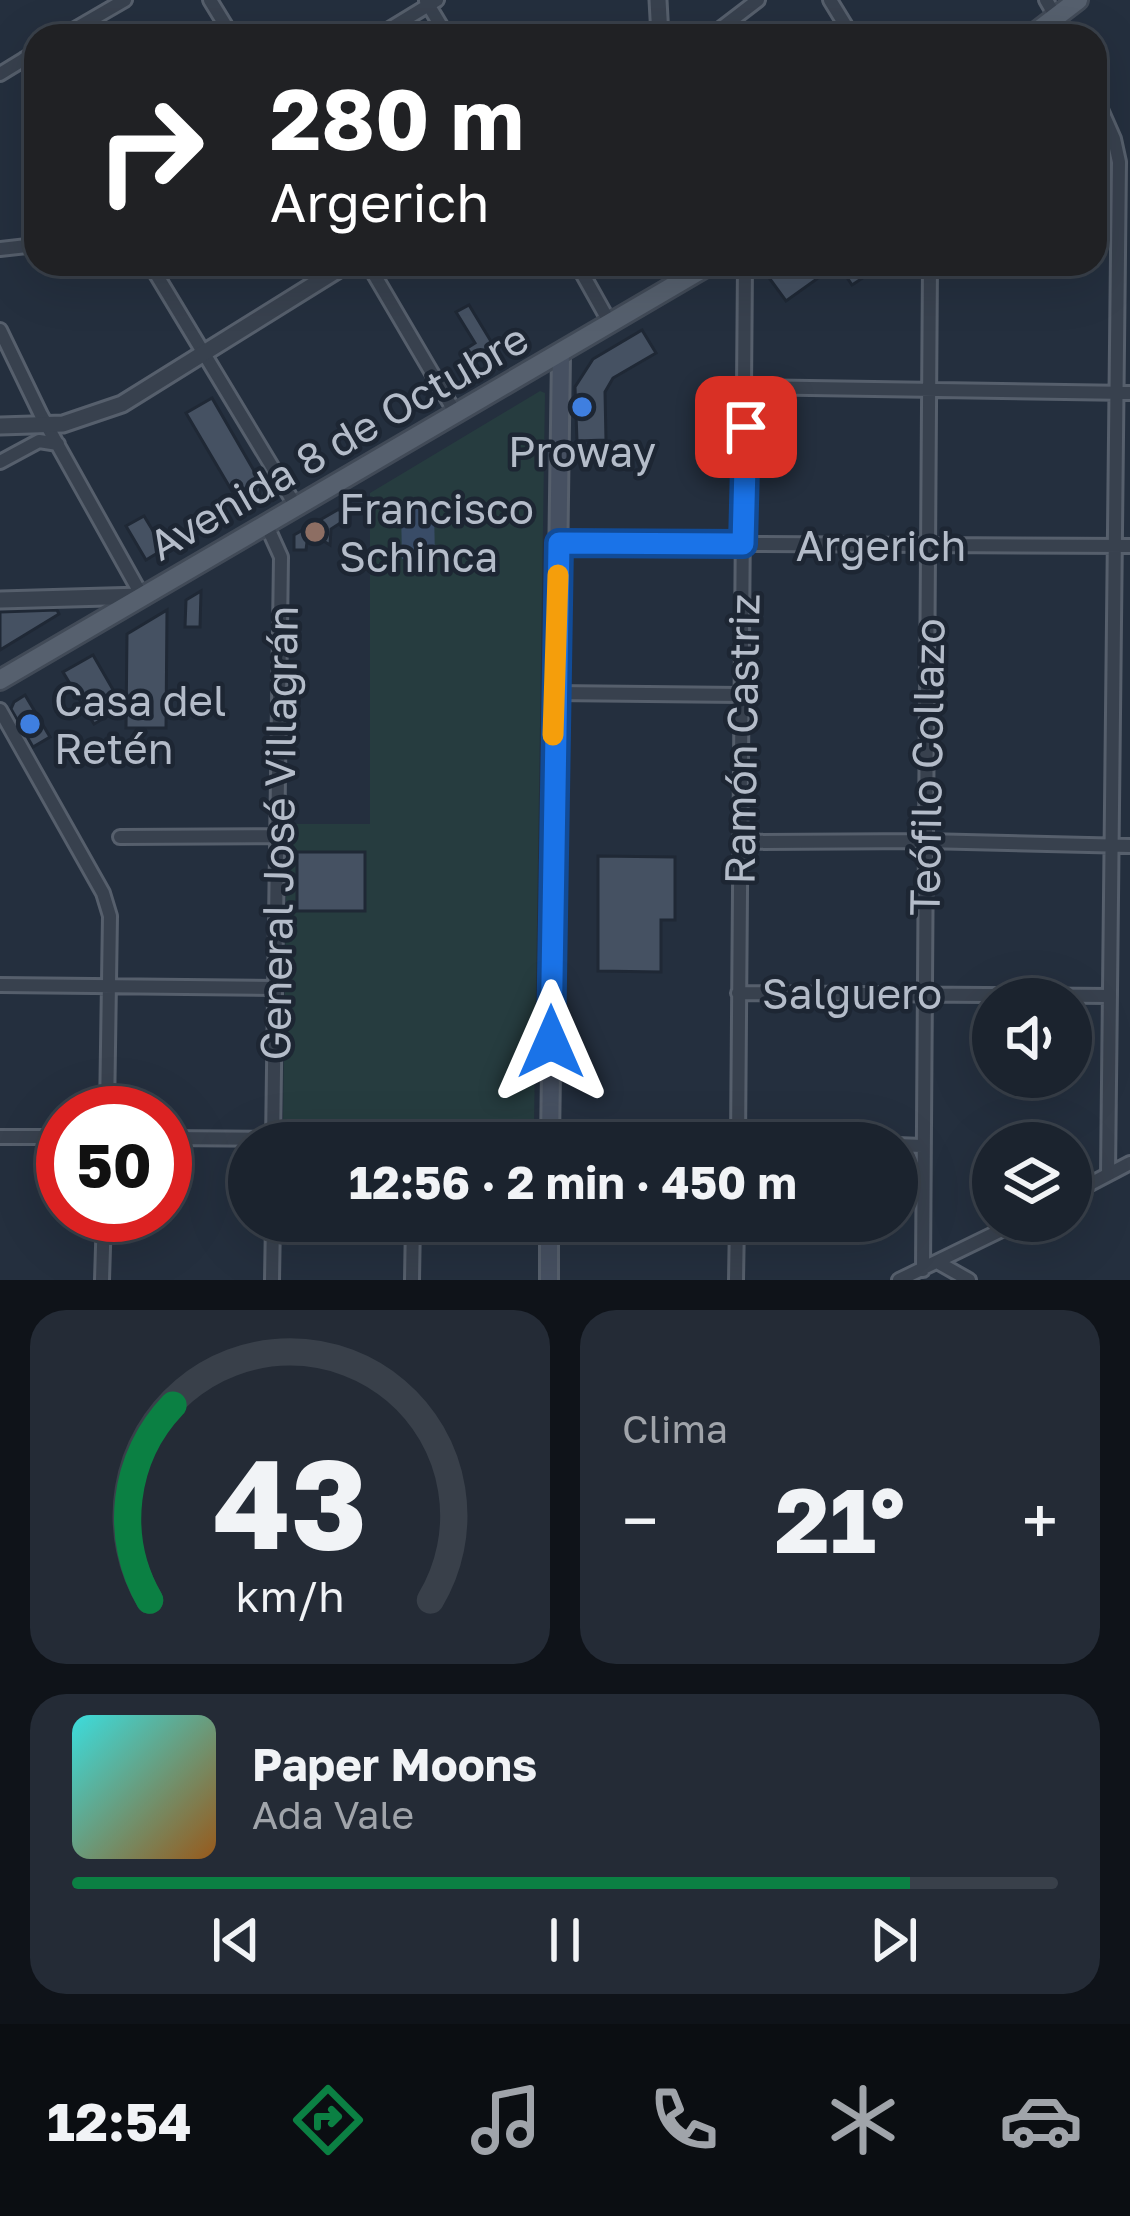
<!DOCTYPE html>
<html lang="es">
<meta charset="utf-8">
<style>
:root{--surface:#1b232e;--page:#242b36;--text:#f1f3f6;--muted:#a0a4aa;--line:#39404a;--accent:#0b8043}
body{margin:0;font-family:"Golos Text",sans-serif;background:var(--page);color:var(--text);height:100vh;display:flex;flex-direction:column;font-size:45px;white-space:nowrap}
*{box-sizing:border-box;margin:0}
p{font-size:39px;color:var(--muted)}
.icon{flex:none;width:66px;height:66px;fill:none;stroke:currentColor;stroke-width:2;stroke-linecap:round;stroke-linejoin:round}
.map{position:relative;height:1280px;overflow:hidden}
.details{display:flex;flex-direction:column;gap:30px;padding:30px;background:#0f1319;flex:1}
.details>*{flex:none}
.top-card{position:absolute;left:24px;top:24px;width:1083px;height:252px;border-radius:36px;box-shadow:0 12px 48px #0002,0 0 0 3px var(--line);background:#202124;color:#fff;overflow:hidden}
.fabs{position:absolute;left:972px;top:978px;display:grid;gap:24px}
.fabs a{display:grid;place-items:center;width:120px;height:120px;border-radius:50%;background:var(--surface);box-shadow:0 12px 48px #0002,0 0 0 3px var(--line);font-size:60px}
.speed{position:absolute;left:36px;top:1086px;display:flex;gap:24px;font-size:60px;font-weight:700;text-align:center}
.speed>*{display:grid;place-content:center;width:156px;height:156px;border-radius:50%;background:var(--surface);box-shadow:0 12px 48px #0002,0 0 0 3px var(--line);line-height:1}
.speed .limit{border:18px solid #d22;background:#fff;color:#111}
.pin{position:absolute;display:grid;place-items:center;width:102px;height:102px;color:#fff;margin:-51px;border-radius:24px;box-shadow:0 6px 18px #0006}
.me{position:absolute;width:132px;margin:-66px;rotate:0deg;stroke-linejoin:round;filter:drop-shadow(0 0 9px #0008)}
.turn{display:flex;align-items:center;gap:42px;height:252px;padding:0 48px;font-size:54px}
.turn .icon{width:156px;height:156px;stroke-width:2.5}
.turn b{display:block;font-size:84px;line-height:102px}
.big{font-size:90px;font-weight:700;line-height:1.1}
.details .tile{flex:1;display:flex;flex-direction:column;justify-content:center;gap:18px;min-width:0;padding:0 42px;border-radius:36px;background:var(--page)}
.details .dial{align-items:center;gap:0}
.dial svg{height:312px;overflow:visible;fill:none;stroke:var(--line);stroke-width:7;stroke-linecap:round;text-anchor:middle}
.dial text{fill:var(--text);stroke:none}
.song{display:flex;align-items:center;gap:36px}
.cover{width:144px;height:144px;border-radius:18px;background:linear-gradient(135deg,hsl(180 70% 55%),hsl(30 70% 35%))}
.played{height:12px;border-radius:6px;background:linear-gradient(90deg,var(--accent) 85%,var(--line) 85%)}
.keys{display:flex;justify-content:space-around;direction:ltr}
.heat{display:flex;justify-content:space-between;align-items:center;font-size:66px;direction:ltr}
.details .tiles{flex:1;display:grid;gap:30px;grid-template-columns:1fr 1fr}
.tile:last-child{grid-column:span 2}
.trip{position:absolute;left:228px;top:1122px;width:690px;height:120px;border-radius:60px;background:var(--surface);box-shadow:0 12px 48px #0002,0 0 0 3px var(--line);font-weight:700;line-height:120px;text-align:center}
.menu{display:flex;height:192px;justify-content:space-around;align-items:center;background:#0b0e12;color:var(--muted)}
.menu .icon{width:84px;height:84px}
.menu .on{color:var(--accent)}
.menu b{font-size:54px;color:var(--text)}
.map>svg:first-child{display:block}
.green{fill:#263c3f}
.water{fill:#394c67}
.building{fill:#455162;stroke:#1f2835;stroke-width:3}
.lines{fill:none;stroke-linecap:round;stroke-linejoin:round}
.minor-casing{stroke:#565f6c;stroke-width:18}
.tertiary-casing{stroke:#565f6c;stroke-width:21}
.secondary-casing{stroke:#565f6c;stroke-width:22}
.primary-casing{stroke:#414a57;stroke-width:24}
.minor{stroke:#38414e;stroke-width:12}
.tertiary{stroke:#38414e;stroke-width:15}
.secondary{stroke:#465061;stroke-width:16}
.primary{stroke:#56606e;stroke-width:18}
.route-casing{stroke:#114b97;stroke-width:30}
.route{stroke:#1a73e8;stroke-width:21}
.slow{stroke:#f59e0b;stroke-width:21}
.shop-dot{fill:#3f7fe0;stroke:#1d2633;stroke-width:4.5}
.education-dot{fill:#8d6e63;stroke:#1d2633;stroke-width:4.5}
.labels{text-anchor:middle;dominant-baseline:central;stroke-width:9;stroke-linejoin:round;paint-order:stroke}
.street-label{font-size:42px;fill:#b4bcc9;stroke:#1d2633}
.poi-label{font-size:42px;fill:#b4bcc9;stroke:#1d2633;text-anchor:start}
</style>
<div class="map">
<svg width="1130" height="1280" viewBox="0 0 1130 1280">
<rect width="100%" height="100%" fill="#242f3e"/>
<!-- green -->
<path class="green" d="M540,391L545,393L534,1126L283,1122L287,824H370V493Z"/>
<!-- water -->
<path class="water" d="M401,509H434L435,559H402Z"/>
<!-- building -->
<path class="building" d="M759,264H812L821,276L786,301Z
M838,264H884L852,285Z
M469,305L498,353L469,364L461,352L475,343L456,312Z
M642,330L656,353L613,378L605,392L606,440L577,441L575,387L593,359Z
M212,398L261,483L259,498L242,508L186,413Z
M339,509L345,520L331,529L330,545L317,537L307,542L306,550H294V535Z
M144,516L164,549L146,560L126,526Z
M201,591L200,627H185L186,600Z
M57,610L59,614L0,650V612Z
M167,610L166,728H126L127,634Z
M93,655L123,707L94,724L63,672Z
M25,695L50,737L33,747L11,709L14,702Z
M297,852H365V911H297Z
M598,856L675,857V920H661V972L598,971Z"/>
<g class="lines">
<!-- minor casing -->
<g class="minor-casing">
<path id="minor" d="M210,0L232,36
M830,0L852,36
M1046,0L1067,36
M426,1L447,36
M63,36L125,0
M378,36L437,0
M711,36L758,0
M24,59L36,78
M0,74L36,52
M1095,96L1114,139L1119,162L1108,1174
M0,249L36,245
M150,264L297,508
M368,264L456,414
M577,264L610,323
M0,330L41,415L142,596
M746,387L1130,393
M0,462L39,441L58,444
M267,526L281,557L273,1143
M559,543L1130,546
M554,693L741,695
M0,710L103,893L110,916L107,1113
M120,837L277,836
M739,842L925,841L1130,846
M0,985L275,988
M738,993L1110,996
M0,1137H63
M165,1138L752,1143
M738,1143L745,264
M897,1145L922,1146
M1071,1194L1130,1163
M939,1263L969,1280
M923,1270L930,264
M102,1280L104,1215
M272,1280L273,1221
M412,1280L413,1221
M736,1280L737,1221
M899,1280L1020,1221"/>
</g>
<!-- tertiary casing -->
<g class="tertiary-casing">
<path id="tertiary" d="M658,0L660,36
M0,426L63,424L122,404L347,264
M0,600L142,596"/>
</g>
<!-- secondary casing -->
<g class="secondary-casing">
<path id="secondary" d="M550,1143L561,354
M549,1280V1221"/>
</g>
<!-- primary casing -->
<g class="primary-casing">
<path id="primary" d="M1031,36L1078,0
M0,680L711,264"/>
</g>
<!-- minor -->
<use href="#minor" class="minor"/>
<!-- tertiary -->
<use href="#tertiary" class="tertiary"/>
<!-- secondary -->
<use href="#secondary" class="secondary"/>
<!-- primary -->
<use href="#primary" class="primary"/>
</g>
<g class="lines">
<!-- route casing -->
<g class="route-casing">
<path id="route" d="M551,1042L559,543L743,544L746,427"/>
</g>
<!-- route -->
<use href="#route" class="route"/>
<!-- slow -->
<path class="slow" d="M553,735L558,575"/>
</g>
<!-- markers -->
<g class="shop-dot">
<circle cx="582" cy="407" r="12"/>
<circle cx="30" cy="724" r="12"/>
</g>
<circle class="education-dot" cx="315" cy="532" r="12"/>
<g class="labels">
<!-- street labels -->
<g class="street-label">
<text transform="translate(338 441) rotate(-30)">Avenida 8 de Octubre</text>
<text x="881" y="545">Argerich</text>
<text transform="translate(741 739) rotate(-89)">Ramón Castriz</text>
<text transform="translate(926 767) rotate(-89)">Teófilo Collazo</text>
<text transform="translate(278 833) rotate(-89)">General José Villagrán</text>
<text x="852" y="993">Salguero</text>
</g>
<!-- poi labels -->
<g class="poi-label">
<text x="582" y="451" text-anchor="middle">Proway</text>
<text x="339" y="508">Francisco<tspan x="339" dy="48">Schinca</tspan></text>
<text x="54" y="700">Casa del<tspan x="54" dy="48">Retén</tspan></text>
</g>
</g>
</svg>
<div class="fabs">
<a><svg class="icon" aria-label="sound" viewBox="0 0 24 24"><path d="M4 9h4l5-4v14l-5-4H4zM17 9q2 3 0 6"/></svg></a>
<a><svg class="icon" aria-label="layers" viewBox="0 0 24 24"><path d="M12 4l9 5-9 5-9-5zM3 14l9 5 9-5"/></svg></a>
</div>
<div class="speed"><div class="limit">50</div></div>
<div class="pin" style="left:746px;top:427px;background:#d93025"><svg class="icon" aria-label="arrive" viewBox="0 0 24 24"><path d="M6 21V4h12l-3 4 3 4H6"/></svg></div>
<svg class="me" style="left:551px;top:1042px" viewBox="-20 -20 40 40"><path d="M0-17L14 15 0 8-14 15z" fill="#1a73e8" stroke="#fff" stroke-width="4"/></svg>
<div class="trip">12:56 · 2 min · 450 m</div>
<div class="top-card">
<div class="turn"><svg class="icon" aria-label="right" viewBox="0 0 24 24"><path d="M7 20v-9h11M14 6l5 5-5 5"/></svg><div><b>280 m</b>Argerich</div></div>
</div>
</div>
<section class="details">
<div class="tiles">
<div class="tile dial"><svg viewBox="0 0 100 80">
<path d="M14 69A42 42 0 1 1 86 69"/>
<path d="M14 69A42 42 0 0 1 20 19" stroke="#0b8043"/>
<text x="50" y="56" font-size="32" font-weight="700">43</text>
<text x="50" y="72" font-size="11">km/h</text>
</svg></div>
<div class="tile"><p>Clima</p>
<div class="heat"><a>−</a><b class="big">21°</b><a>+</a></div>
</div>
<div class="tile">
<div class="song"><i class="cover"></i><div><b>Paper Moons</b><p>Ada Vale</p></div></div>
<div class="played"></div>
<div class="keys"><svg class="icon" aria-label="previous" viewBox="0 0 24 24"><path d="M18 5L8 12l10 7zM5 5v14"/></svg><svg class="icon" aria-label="pause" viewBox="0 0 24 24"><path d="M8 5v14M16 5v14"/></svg><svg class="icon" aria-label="next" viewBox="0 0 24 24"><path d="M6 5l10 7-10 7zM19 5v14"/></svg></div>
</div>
</div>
</section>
<nav class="menu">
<b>12:54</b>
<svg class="icon on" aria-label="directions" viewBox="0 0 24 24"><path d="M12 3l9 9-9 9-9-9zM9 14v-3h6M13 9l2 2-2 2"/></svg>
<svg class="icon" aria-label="music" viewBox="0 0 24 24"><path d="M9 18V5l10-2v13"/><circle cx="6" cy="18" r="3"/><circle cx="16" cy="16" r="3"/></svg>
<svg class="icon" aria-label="phone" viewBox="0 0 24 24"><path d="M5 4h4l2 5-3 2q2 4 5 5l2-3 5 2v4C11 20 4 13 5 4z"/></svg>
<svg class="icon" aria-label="climate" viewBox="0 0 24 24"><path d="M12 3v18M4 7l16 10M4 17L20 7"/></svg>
<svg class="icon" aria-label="car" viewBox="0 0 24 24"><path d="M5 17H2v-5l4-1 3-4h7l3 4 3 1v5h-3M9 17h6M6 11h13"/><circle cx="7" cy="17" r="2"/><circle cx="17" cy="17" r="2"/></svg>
</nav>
